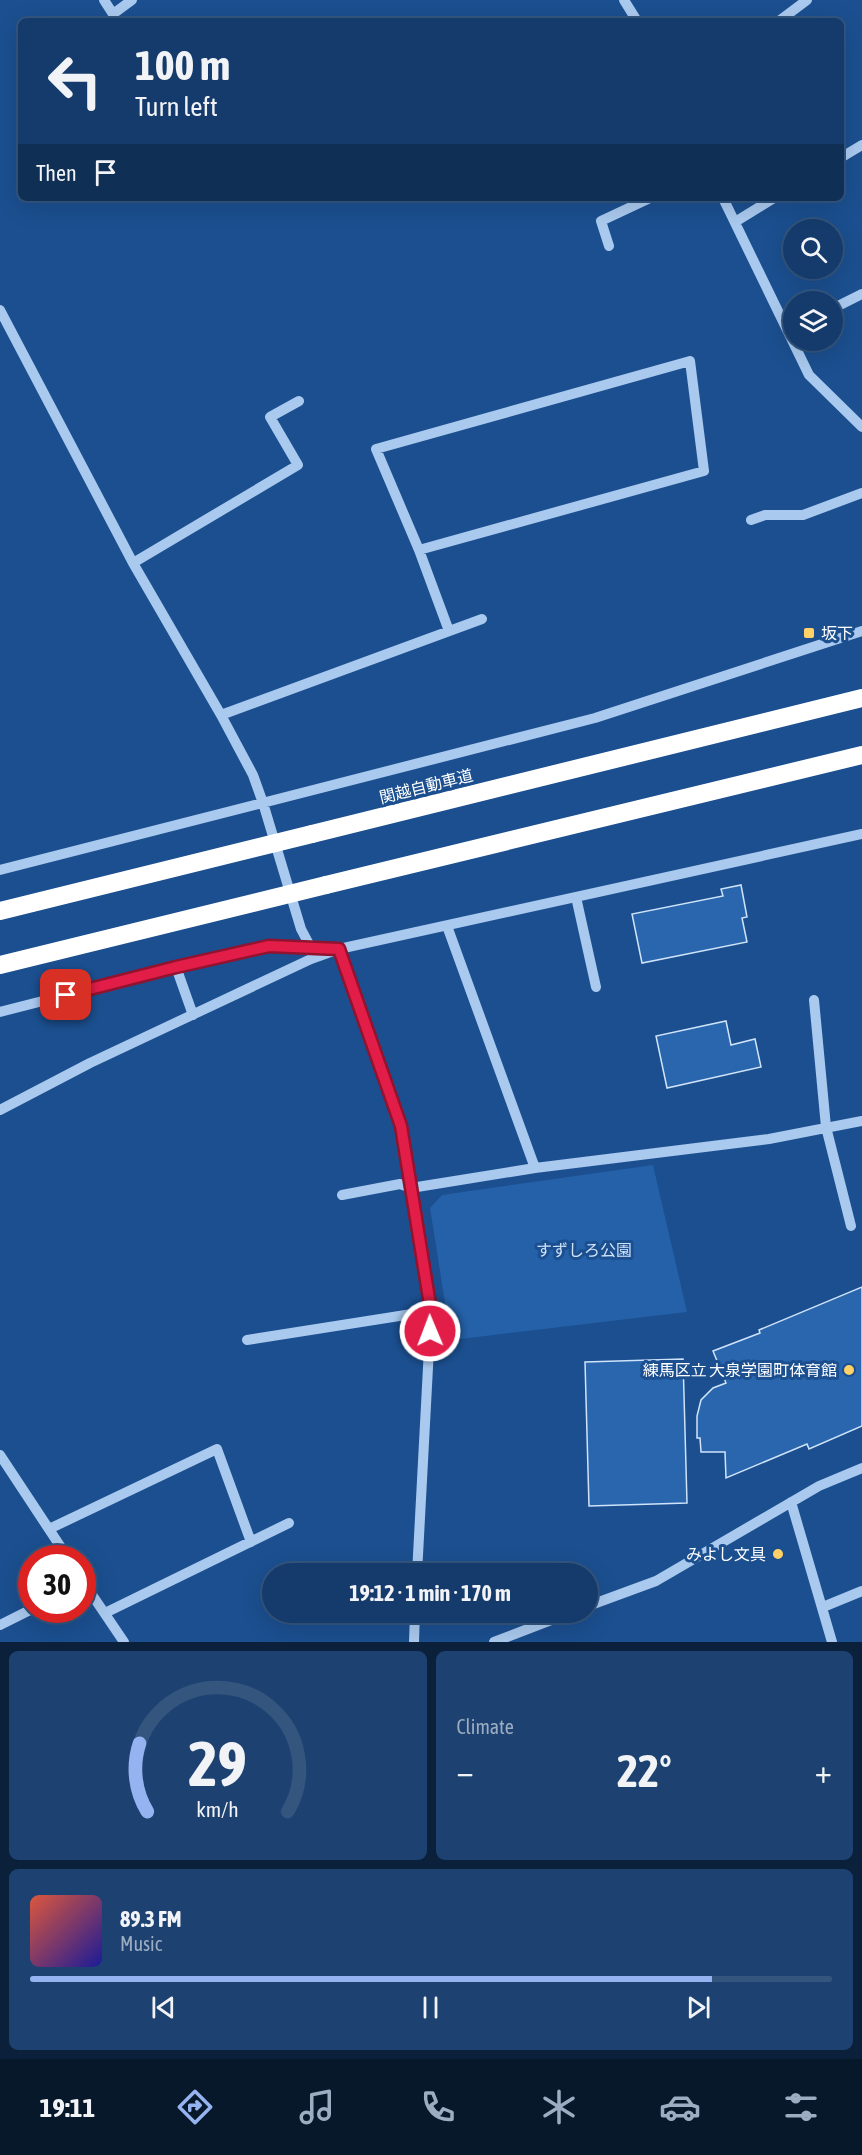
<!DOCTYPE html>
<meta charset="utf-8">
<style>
:root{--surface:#143b6b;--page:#1d4271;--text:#f1f3f6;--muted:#9dadc1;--line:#33557e;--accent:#95b2f1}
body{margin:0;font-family:"Asap Condensed","Noto Sans JP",sans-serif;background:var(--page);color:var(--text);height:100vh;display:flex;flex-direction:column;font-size:22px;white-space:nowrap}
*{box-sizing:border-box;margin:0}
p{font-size:20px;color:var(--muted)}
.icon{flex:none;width:33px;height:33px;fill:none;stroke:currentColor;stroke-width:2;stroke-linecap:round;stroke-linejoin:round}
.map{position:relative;height:1642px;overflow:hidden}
.sheet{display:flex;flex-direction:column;gap:9px;padding:9px;background:#0b203b;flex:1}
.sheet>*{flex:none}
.guide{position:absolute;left:18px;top:18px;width:826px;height:183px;border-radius:9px;box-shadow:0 6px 24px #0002,0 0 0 2px var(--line);background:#143b6b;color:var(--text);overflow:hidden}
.buttons{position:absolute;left:783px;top:219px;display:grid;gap:12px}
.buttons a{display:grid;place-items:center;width:60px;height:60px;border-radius:50%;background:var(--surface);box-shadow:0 6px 24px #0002,0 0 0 2px var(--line);font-size:30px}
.speed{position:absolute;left:18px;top:1545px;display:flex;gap:12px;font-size:30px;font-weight:700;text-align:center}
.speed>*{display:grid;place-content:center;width:78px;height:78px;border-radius:50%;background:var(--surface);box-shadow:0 6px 24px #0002,0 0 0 2px var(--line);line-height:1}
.speed .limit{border:9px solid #d22;background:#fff;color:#111}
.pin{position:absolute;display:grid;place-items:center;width:51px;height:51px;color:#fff;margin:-26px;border-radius:12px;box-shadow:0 3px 9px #0006}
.me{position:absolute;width:66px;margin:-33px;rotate:359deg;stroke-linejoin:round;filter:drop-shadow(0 0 4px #0008)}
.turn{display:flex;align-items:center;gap:21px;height:126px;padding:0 18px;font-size:27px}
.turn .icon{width:78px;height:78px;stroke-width:2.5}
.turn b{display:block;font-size:42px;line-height:51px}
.then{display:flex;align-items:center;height:57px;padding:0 18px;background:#0003;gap:12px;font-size:22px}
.big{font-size:45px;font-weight:700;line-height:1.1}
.sheet .widget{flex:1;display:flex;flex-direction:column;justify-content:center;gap:9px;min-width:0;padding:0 21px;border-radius:9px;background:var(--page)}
.sheet .dial{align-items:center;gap:0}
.dial svg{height:156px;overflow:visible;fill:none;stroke:var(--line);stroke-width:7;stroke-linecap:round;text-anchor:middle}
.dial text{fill:var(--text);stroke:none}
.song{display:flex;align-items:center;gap:18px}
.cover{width:72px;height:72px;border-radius:9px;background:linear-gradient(135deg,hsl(10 70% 55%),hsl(240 70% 35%))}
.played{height:6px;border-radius:3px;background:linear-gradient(90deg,var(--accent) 85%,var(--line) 85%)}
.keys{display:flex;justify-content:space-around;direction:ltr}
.heat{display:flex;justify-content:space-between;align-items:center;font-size:33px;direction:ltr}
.sheet .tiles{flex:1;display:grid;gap:9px;grid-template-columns:1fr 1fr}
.widget:last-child{grid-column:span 2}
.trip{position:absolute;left:262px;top:1563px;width:336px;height:60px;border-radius:30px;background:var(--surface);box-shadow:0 6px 24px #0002,0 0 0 2px var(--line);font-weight:700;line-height:60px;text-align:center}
.menu{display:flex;height:96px;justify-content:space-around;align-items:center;background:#08182b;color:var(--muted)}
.menu .icon{width:42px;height:42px}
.menu .selected{color:var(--accent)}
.menu b{font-size:27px;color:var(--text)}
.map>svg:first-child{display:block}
.green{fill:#2461a8}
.building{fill:#2a66ad;stroke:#cfe3fa;stroke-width:1.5}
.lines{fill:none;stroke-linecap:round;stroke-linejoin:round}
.minor{stroke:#a9c9ee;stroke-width:10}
.highway{stroke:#fff;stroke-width:18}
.highway-bridge{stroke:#fff;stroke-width:18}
.route-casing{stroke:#92132f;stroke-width:15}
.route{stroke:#e11d48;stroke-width:10}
.poi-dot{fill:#ffd166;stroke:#1b4f8f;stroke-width:2}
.labels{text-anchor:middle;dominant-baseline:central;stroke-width:6;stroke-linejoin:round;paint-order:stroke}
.poi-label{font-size:16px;fill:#fff;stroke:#1b4f8f;text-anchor:end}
.street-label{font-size:16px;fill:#fff;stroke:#1b4f8f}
.park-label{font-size:16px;fill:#cfe3fa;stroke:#1b4f8f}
</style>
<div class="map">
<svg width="862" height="1642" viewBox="0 0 862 1642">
<rect width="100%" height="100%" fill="#1b4f8f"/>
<!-- green -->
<path class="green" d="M653,1165L687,1312L444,1341L446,1309L430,1208L442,1195Z"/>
<!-- building -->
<path class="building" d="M741,885L747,917L742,918L747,942L642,963L632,914L723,896L721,889Z
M726,1021L731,1045L755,1039L761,1067L667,1088L656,1036Z
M862,1287V1426L809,1449L807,1444L726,1478L725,1452H701L700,1438H697V1416L701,1400L713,1388L726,1383L713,1351L760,1333L759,1330Z
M683,1359L687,1503L589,1506L585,1362Z"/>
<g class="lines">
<!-- minor -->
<path class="minor" d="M104,0L113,14L132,0
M624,0L637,21
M779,21L807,0
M842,157L862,145
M723,198L809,375L862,427
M735,222L774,198
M609,246L601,221L650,198
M832,309L862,294
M0,310L133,563L221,715L253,775L263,803L301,929L310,946
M751,520L765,515H803L862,493
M419,550L704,471L690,361L376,449L419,550L449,631
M133,563L298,465L270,417L299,401
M221,715L482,619
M0,870L595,718L862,631
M576,897L596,987
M447,926L535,1168
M339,949L401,1126L431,1311L417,1574
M176,967L193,1015
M814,1000L826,1127L851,1226
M0,1012L176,967L269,947L334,949
M0,1110L90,1063L311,959L339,949L862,834
M342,1195L400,1184L411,1188L535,1168L769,1139L862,1121
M247,1340L431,1311
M0,1455L68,1558
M791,1502L832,1642
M49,1529L217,1449L251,1542
M82,1580L124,1642
M588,1606L656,1581L819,1486L862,1468
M823,1607L862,1591
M105,1613L289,1523
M0,1625L32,1609
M414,1642L415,1612
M494,1642L572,1612"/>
<!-- highway -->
<path class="highway" d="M312,834L862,698
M326,885L862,755"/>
<!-- highway-bridge -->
<path class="highway-bridge" d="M0,911L312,834
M0,965L326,885"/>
</g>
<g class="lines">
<!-- route casing -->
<g class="route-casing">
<path id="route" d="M66,995L176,967L269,946L339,949L401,1126L431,1311L430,1331"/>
</g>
<!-- route -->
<use href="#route" class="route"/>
</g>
<!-- markers -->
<g class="poi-dot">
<rect x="803" y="627" width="12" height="12" rx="3"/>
<circle cx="849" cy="1370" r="6"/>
<circle cx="778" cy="1554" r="6"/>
</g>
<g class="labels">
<!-- poi labels -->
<g class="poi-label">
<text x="821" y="633" text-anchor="start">坂下</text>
<text x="837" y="1370">練馬区立 大泉学園町体育館</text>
<text x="766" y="1554">みよし文具</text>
</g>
<!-- street labels -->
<g class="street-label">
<text transform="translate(426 786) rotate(-14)">関越自動車道</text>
</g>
<!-- park labels -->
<g class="park-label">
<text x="584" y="1250">すずしろ公園</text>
</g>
</g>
</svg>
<div class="buttons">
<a><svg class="icon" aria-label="search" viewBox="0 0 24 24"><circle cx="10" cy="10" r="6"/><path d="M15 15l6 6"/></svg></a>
<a><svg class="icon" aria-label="layers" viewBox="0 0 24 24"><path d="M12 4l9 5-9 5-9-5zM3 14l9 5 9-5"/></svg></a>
</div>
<div class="speed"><div class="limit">30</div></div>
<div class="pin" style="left:66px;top:995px;background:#d93025"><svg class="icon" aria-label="arrive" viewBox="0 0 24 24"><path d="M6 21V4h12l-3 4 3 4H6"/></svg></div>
<svg class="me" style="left:430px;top:1331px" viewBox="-20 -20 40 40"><circle r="17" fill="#e11d48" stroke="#fff" stroke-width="3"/><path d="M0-11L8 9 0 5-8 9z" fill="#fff"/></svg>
<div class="trip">19:12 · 1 min · 170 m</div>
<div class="guide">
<div class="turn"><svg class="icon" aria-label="left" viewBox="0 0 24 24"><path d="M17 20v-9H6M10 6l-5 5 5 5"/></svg><div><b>100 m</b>Turn left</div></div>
<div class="then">Then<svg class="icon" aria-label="arrive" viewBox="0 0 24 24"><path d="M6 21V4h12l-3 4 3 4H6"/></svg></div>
</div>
</div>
<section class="sheet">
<div class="tiles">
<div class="widget dial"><svg viewBox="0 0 100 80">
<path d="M14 69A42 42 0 1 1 86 69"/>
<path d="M14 69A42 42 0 0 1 10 34" stroke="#95b2f1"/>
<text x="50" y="56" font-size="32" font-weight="700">29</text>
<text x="50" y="72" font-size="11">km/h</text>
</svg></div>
<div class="widget"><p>Climate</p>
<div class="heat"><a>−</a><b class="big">22°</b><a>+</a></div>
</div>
<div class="widget">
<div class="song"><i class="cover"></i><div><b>89.3 FM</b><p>Music</p></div></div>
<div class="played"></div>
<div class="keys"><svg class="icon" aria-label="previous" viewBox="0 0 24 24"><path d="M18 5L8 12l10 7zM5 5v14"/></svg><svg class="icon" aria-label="pause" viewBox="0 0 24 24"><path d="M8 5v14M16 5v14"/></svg><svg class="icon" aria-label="next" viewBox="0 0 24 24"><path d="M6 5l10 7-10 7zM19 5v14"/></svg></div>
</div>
</div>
</section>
<nav class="menu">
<b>19:11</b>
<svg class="icon selected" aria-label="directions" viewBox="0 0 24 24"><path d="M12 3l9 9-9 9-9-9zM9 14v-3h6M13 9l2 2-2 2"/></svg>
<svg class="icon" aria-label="music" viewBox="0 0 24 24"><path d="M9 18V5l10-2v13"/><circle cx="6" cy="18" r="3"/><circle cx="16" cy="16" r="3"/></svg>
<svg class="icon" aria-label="phone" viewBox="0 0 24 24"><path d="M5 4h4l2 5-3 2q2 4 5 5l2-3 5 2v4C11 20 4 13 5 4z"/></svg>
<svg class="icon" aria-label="climate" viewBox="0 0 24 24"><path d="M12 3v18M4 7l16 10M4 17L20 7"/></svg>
<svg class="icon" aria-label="car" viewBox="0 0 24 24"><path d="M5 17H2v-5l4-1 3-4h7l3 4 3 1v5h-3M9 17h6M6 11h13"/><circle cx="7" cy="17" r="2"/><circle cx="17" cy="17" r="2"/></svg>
<svg class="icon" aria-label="filters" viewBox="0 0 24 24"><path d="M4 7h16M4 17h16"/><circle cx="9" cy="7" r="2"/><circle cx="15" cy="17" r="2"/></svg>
</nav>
